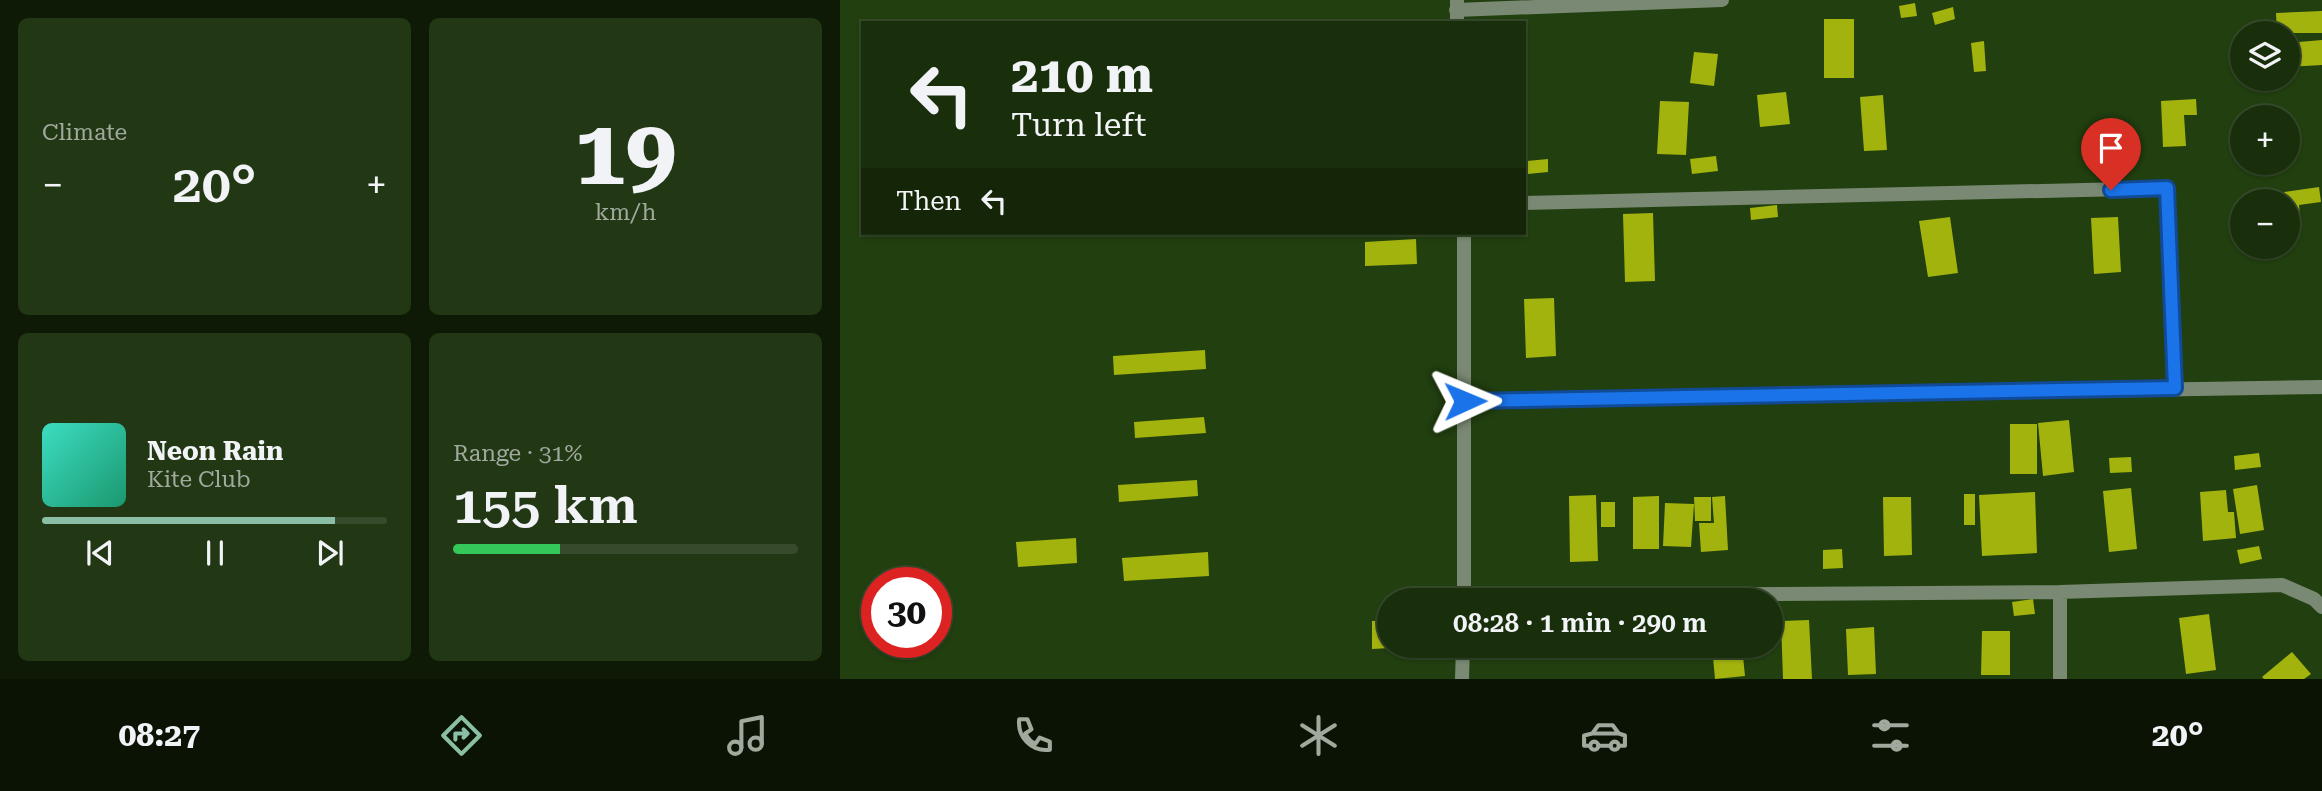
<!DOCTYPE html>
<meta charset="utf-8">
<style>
:root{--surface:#192f0b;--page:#223714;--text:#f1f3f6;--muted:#9fa99d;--line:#374a2c;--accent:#8abfa5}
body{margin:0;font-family:"Roboto Serif",serif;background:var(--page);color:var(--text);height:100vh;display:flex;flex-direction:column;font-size:26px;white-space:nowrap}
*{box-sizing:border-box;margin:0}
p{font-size:23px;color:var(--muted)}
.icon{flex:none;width:38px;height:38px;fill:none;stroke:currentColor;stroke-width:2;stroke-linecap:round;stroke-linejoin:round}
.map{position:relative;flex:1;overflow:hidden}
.side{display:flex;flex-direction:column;gap:18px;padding:18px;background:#0e1a06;width:840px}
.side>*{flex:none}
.hud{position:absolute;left:21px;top:21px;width:665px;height:214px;border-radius:0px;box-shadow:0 2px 5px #0004,0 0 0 2px var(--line);background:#192f0b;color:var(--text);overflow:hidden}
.buttons{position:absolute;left:1390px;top:21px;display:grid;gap:14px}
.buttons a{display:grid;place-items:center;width:70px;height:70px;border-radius:50%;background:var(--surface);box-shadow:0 2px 5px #0004,0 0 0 2px var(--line);font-size:35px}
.speed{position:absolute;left:21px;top:567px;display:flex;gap:14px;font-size:35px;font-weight:700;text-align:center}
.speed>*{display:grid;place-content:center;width:91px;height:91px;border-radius:50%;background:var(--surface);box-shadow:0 2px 5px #0004,0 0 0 2px var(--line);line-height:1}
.speed .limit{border:10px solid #d22;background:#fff;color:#111}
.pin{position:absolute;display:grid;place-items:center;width:60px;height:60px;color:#fff;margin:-72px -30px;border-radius:50% 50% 50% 0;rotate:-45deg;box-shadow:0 0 7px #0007}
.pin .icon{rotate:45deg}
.me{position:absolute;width:77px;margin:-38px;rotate:89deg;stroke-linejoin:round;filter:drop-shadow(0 0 5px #0008)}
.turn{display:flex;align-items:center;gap:24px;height:147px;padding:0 35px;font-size:32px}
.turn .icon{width:91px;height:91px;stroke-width:2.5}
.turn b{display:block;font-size:49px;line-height:60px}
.then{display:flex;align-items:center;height:66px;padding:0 35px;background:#0003;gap:14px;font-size:26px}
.big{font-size:52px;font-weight:600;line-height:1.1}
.side .tile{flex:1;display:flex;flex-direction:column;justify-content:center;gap:10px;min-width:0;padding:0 24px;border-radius:10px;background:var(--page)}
.side .dial{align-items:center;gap:0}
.dial b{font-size:91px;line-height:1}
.song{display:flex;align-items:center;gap:21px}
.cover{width:84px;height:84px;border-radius:10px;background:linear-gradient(135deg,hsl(170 70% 55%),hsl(160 70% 35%))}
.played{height:7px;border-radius:4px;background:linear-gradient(90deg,var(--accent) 85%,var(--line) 85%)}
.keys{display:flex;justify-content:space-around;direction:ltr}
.heat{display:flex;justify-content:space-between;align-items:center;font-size:38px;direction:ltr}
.charge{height:10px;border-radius:5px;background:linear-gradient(90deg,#34c759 31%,var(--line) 0)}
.side .tiles{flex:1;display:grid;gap:18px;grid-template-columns:repeat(2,1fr)}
.trip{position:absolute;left:537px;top:588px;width:406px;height:70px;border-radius:35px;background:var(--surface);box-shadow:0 2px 5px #0004,0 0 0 2px var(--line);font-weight:600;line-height:70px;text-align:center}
.tab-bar{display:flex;height:112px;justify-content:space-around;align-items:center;background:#0a1304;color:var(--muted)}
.tab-bar .icon{width:49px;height:49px}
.tab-bar .active{color:var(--accent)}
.tab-bar b{font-size:32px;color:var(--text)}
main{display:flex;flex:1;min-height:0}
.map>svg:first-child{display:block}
.building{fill:#a3b30e}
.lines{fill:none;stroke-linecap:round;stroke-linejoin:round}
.minor{stroke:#7a8973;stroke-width:14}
.route-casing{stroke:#114b97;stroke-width:18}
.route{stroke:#1a73e8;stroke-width:12}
</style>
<main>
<section class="side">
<div class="tiles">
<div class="tile"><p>Climate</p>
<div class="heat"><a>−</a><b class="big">20°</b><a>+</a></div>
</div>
<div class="tile dial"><b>19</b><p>km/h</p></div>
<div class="tile">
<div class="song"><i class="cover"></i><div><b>Neon Rain</b><p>Kite Club</p></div></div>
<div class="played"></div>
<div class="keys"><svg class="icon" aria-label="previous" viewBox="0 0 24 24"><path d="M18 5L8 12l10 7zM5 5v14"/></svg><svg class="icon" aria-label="pause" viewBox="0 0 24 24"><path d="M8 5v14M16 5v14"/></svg><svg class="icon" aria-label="next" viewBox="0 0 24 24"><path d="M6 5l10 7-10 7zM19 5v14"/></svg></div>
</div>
<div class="tile"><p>Range · 31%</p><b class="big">155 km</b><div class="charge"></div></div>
</div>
</section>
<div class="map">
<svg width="1482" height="679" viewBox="0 0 1482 679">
<rect width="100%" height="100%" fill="#213f0f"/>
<!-- building -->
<path class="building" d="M1075,3L1077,16L1061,18L1059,6Z
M1113,7L1115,19L1095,25L1092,13Z
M1482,11V33H1437L1436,13Z
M984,19H1014V78H984Z
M1482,40V65L1447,67V43Z
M1144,41L1146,71L1134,72L1131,43Z
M854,52L878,54L874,86L850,83Z
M946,92L950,124L920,127L917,95Z
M1043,95L1047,150L1024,151L1020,97Z
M1356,99L1357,115H1344L1346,146L1323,147L1321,101Z
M820,101L849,102L846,155L817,154Z
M876,156L878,171L852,174L850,159Z
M708,159V172L688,174L687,161Z
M1479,187L1481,202L1459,205L1460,215L1447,216L1444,192Z
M937,205L938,217L911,220L910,208Z
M813,213L815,281L785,282L783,214Z
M1110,217L1118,273L1088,277L1079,221Z
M1278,217L1281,272L1254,274L1251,218Z
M576,239L577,264L525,266V242Z
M714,298L716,356L686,358L684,299Z
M365,350L366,369L274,375L273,356Z
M364,417L366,433L295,438L294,422Z
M1229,420L1234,472L1203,476L1198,423Z
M1170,424H1197V474H1170Z
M1419,453L1421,467L1395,470L1394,456Z
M1291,457L1292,472L1270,473L1269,458Z
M357,480L358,496L279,502L278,485Z
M1417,485L1424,530L1400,534L1393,489Z
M1291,488L1297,549L1269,552L1263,491Z
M1386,490L1388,512H1394L1396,538L1363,541L1360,492Z
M1195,492L1197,553L1142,556L1139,495Z
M1124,494H1135V525H1124Z
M756,495L758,561L730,562L729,496Z
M819,496V549H793V497Z
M885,496L888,550L861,552L859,523H874L872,497Z
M854,497H871V521H855Z
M1043,497H1071L1072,555L1044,556Z
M761,502H775V527H761Z
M825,503L854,504L851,547L823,546Z
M236,538L237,563L178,567L176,542Z
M1419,546L1422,559L1400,564L1397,550Z
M1002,549L1003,568L983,569V550Z
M368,552L369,576L284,581L282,558Z
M1193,599L1195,614L1174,616L1172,602Z
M1369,614L1376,670L1346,674L1339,618Z
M550,620V648L532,649V621Z
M969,620L972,679H943L941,621Z
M1034,627L1036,674L1008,675L1006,629Z
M1142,631H1170V675H1141Z
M872,646H902L905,676L875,679Z
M1452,652L1471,674L1464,679H1424L1422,677Z"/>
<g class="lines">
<!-- minor -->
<path class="minor" d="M616,10L882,0
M617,23V0
M684,203L1327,188L1335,388
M624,233V600
M625,401L1482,387
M1220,592V679
M625,596L1220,592L1442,585L1474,599L1482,607
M622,679L623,646"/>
</g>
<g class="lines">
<!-- route casing -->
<g class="route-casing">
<path id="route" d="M625,401L1335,388L1327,188L1271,190"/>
</g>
<!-- route -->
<use href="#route" class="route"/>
</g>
</svg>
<div class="buttons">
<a><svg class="icon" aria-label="layers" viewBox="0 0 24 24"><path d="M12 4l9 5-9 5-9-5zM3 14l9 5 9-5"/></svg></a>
<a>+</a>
<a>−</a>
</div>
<div class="speed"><div class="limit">30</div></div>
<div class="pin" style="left:1271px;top:190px;background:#d93025"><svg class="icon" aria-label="arrive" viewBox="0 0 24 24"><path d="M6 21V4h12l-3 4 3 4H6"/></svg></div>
<svg class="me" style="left:625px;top:401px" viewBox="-20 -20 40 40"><path d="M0-17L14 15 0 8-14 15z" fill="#1a73e8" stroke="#fff" stroke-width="4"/></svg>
<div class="trip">08:28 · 1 min · 290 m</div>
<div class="hud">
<div class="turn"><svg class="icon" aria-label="left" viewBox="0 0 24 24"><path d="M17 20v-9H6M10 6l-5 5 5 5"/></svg><div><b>210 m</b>Turn left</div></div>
<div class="then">Then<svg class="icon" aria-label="left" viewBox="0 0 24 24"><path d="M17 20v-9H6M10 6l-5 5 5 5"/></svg></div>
</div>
</div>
</main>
<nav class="tab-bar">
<b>08:27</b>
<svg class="icon active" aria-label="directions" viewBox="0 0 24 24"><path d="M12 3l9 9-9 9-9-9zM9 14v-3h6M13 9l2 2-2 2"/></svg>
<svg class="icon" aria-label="music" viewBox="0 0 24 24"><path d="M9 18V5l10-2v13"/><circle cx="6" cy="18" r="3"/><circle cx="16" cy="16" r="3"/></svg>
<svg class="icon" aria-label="phone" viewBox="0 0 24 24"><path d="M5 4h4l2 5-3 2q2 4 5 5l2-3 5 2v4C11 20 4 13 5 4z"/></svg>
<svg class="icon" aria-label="climate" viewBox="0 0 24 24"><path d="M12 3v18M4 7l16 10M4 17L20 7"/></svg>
<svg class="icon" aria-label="car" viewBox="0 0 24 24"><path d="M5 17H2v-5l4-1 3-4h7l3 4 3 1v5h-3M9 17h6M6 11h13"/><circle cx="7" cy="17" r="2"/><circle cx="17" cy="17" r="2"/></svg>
<svg class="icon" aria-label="filters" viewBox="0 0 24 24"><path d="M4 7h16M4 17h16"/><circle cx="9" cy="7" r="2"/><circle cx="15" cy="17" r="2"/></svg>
<b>20°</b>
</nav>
